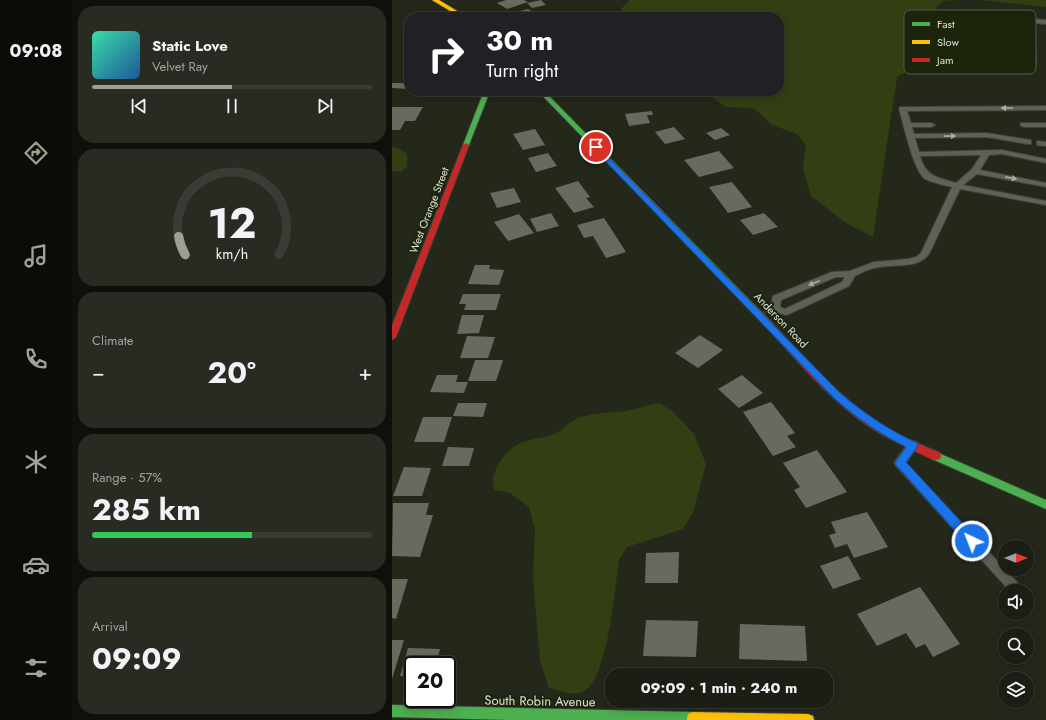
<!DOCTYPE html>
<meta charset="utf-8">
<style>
:root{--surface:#1b1e14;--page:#282b22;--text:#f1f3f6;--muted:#a0a2a0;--line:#393c34;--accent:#9ca092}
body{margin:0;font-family:Jost,sans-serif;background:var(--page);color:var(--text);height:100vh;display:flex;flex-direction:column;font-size:15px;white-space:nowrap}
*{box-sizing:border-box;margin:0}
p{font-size:13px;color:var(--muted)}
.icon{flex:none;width:22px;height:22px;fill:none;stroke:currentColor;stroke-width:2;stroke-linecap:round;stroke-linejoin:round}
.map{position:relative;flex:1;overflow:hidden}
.sheet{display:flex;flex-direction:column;gap:6px;padding:6px;background:#0f100b;width:320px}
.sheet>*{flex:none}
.hud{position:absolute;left:12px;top:12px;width:380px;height:84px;border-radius:16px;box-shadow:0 2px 10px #0003,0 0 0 1px var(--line);background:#202124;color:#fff;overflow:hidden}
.needle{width:26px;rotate:90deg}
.tools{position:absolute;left:606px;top:540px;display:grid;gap:8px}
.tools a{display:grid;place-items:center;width:36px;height:36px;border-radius:50%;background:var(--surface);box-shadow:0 2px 10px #0003,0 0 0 1px var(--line);font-size:20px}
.speed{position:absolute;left:12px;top:656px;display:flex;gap:8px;font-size:20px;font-weight:700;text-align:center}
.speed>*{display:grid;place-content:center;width:52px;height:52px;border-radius:50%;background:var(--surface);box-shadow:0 2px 10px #0003,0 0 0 1px var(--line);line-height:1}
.speed .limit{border:2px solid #111;border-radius:6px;background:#fff;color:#111}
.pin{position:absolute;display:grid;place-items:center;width:34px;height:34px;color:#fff;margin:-17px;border:2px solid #fff;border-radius:50%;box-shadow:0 1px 4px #0007}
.me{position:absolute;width:44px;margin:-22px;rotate:317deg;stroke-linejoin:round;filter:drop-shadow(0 0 3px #0008)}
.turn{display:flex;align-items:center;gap:14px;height:84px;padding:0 16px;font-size:18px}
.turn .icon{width:52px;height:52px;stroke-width:2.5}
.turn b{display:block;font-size:28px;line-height:34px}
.big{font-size:30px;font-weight:700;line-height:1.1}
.sheet .widget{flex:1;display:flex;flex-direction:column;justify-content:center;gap:6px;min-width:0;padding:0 14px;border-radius:16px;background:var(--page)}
.sheet .dial{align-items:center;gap:0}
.dial svg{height:104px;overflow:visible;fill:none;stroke:var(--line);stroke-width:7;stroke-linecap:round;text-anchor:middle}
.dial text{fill:var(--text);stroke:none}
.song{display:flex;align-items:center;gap:12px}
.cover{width:48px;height:48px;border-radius:6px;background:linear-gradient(135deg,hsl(160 70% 55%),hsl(210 70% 35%))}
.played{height:4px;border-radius:2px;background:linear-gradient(90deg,var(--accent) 50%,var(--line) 50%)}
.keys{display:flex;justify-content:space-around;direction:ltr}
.heat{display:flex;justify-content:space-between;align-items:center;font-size:22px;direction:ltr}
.charge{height:6px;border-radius:3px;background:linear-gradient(90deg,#34c759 57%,var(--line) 0)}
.trip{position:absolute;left:213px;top:668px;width:228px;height:40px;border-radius:16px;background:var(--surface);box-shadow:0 2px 10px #0003,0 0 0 1px var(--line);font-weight:700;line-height:40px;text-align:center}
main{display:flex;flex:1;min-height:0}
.dock{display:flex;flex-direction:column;width:72px;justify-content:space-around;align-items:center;background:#0b0c08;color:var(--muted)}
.dock .icon{width:28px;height:28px}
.dock .active{color:var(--accent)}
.dock b{font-size:18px;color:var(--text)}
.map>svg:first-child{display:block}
.green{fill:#333e12}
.building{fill:#676b5f}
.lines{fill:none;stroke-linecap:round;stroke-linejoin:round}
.lane-casing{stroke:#3e4238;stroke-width:2}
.fast-casing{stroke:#3e4238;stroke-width:2}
.slow-casing{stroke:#3e4238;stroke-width:2}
.jam-casing{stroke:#3e4238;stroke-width:2}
.lane{fill:#5d6156;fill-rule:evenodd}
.fast{fill:#4caf50;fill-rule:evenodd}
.slow{fill:#ffc107;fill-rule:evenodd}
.jam{fill:#c62828;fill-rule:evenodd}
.oneway{fill:#a9aea0}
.route{fill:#1a73e8;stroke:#114b97}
.labels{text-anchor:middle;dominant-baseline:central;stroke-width:4;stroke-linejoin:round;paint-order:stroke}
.street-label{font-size:11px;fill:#dce1d2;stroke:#1d240c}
.near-street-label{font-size:13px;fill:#dce1d2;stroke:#1d240c}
.key{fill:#1d240c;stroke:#565d47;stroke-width:1}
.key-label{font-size:11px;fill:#dce1d2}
</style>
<main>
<nav class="dock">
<b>09:08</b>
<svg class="icon active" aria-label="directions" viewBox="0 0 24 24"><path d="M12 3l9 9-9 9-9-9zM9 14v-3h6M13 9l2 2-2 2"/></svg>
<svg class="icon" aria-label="music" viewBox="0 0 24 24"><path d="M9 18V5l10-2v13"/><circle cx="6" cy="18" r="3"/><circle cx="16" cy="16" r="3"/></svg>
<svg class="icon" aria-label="phone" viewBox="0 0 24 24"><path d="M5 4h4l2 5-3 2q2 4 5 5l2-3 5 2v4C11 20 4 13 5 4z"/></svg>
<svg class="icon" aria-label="climate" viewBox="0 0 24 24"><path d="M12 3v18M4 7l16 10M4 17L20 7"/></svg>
<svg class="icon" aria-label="car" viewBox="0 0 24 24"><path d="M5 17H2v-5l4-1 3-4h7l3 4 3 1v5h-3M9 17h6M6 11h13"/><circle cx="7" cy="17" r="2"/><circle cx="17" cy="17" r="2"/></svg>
<svg class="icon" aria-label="filters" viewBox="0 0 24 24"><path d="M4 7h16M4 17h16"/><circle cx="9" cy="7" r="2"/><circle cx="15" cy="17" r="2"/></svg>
</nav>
<section class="sheet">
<div class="widget">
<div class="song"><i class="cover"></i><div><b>Static Love</b><p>Velvet Ray</p></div></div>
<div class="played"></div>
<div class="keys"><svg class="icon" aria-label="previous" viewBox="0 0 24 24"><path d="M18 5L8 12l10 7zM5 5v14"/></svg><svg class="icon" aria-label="pause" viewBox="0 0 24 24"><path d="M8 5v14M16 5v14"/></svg><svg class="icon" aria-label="next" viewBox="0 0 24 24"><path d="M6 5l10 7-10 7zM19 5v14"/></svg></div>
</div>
<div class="widget dial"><svg viewBox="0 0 100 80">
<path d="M14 69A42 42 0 1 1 86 69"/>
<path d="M14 69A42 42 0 0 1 9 55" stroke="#9ca092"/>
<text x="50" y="56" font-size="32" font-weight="700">12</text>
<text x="50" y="72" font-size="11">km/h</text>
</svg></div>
<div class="widget"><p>Climate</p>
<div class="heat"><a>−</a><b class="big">20°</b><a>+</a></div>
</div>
<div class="widget"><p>Range · 57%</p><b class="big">285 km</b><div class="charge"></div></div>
<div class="widget"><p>Arrival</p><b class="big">09:09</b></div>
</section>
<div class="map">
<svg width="654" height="720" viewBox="0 0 654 720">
<rect width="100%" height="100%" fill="#24281b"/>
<!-- green -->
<path class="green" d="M238,0H565L551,1L545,6L528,64L505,77L481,237L454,223L419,196L411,169L414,145L405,134L380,125L364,110L358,108L335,107L329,104L314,91H387V17H230L229,9Z
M590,0H654V7Z
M0,147L7,148L15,154V166L9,172L0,171Z
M267,403L280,411L302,434L314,464L301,512L291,529L235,547L227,560C223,586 216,684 190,692C180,696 166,691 157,688L148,661L141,578L143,530L137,507L118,493L103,490C95,473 114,448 131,442C140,438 151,438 160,435C170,431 177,422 186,418C201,412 219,413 234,411C245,409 256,405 267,403Z"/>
<!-- building -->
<path class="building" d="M114,0H132L136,2L115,9L105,3Z
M149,0L154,5L140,8L135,3Z
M136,9L147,16L126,17L120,13Z
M171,11L177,15L161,17L158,15Z
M0,83H17V89L0,88Z
M0,107H31L23,121H13L8,130H0Z
M260,111L261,115H255L258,123L237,126L233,114Z
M282,127L293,139L273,144L263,132Z
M329,128L338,135L323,140L314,133Z
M143,129L153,145L131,150L121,134Z
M327,151L342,168L307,177L292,160Z
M156,153L165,166L144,172L136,158Z
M186,181L198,197L194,198L202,207L182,213L163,188Z
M340,182L360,207L336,213L317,187Z
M122,188L129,202L105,208L98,193Z
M159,213L167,226L145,232L138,219Z
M372,213L386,227L361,235L348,220Z
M127,214L142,233L116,241L102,222Z
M212,218L234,252L214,258L201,236L192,238L185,225Z
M83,265H98L97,269L112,270L107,285L76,284Z
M71,294H109L104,310H72L74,304H67Z
M70,315H92L87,333L65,334Z
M308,335L331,350L306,368L283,353Z
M75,336L103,337L96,358H68Z
M83,360H111L104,381H76Z
M45,375H66L64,382H76L72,393L38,392Z
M350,375L371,393L347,408L326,389Z
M379,402L403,433L395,436L404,447L381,456L351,412Z
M66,403H95L91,417L61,416Z
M31,417H60L52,442H22Z
M56,447L82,448L77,466H50Z
M425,450L455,492L414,508L402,490L408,487L391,463Z
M12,467L39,468L30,496H1Z
M1,503H37L34,515H41L28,557L0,556Z
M475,512L496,547L462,558L455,544L443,548L437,535L444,533L439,522Z
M287,552L286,583H253L254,553Z
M456,556L469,579L441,589L428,566Z
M0,579H16L4,619L0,618Z
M528,587L568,644L541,657L533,644L524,648L514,633L485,646L465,614Z
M254,620L306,621L304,657L251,656Z
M348,624L413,626L415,661L347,659Z
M0,640H12L0,679Z
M16,648L48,649L44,665H21V677L8,676Z"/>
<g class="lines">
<!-- lane casing -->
<g class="lane-casing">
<path id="lane" d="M575,14L654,20V24L642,23L644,64L636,71H603L568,65L548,55L546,23L556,16ZM575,18L636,22L639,63L634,67C605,69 579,67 553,53L552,24L559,19Z
M654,106V110L515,111L519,123H539L543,125L539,127H520L522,134L594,133L639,140V144H636L594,137L523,138L527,152L610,150L654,159V163L610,154L597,155L588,170L654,183V187L585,174L571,185L654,201V205L568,189L537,254C525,270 501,263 483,268C476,269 469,273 463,276L457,286L397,314L394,315L383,312L374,313L372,311L378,307L381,296L440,272L458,271L482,262L516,259L524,257L529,253L560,187C553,185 540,183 533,179C521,170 512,125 507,109L508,107ZM589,155L580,169L564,183C545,177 534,177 528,156ZM444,277H453L450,282L393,309L388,307L389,300Z
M629,123H654V127H632L628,125Z
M645,141L654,142V146L645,145Z
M521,441L525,442L526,445L514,463L625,582L627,586L625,590H617L504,466L502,463L504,460L517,442Z"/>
</g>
<!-- fast casing -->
<g class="fast-casing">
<path id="fast" d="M92,91H98L77,145L74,147L72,146L71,145Z
M146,91H152L380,323L381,325L380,327H374Z
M544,452L654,500V509L540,459L539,456L540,453Z
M0,705L301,712L306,714L307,718V720H119L0,717Z"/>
</g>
<!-- slow casing -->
<g class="slow-casing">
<path id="slow" d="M40,0H47L75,17H68Z
M301,712L416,714L421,716L422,720H295V718L296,714Z"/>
</g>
<!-- jam casing -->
<g class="jam-casing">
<path id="jam" d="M74,143L77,145L4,337L0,340V326L71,145Z
M377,322L380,323C412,357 443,393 482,420C502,434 525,443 548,453L549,456L548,459L544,460L540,459C518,449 495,439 475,425C436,398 406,361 374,327L373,325L374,323Z"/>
</g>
<!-- lane -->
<use href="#lane" class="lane"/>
<!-- fast -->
<use href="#fast" class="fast"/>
<!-- slow -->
<use href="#slow" class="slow"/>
<!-- jam -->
<use href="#jam" class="jam"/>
</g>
<!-- one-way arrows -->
<defs><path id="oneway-solid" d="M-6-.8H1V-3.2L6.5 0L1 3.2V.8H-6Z"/></defs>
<g class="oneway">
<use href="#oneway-solid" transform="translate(615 108) rotate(180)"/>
<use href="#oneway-solid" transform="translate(558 136) rotate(-1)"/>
<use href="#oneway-solid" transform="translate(619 178) rotate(11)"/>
<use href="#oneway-solid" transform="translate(422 283) rotate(158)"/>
</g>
<!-- route -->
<path class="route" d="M204,145L449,394C473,414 497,430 525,443L526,446L514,462L584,538L585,541L584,545H576L504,465L503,463L514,447C488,434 465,418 443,399L201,148V146Z"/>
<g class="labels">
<!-- street labels -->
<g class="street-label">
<text transform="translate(37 210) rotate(-69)">West Orange Street</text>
<text transform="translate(389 320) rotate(46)">Anderson Road</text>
</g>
<!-- near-street labels -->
<g class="near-street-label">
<text transform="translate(148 701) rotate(1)">South Robin Avenue</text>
</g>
</g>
<!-- legend -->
<rect x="512" y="10" width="132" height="64" rx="6" class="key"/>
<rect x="520" y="22" width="18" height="4" fill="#4caf50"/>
<rect x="520" y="40" width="18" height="4" fill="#ffc107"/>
<rect x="520" y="58" width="18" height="4" fill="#c62828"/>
<g class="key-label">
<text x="545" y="28">Fast</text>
<text x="545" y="46">Slow</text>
<text x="545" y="64">Jam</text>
</g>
</svg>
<div class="tools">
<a><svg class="needle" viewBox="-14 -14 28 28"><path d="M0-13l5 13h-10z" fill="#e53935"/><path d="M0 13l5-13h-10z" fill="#a0a2a0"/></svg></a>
<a><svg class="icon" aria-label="sound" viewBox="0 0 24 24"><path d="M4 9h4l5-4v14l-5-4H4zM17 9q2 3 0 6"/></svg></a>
<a><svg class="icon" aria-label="search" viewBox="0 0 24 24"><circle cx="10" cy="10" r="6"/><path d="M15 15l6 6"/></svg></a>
<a><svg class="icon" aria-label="layers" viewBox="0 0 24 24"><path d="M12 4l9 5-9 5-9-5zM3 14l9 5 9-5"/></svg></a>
</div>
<div class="speed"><div class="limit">20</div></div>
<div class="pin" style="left:204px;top:147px;background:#d93025"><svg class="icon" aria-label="arrive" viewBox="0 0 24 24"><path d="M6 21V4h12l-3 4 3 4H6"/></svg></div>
<svg class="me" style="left:580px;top:541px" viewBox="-20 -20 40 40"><circle r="17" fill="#1a73e8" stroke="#fff" stroke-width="3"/><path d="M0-11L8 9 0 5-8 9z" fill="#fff"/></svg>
<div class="trip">09:09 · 1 min · 240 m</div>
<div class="hud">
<div class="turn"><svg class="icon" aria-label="right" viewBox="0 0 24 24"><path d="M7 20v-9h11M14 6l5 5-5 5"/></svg><div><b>30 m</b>Turn right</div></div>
</div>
</div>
</main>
